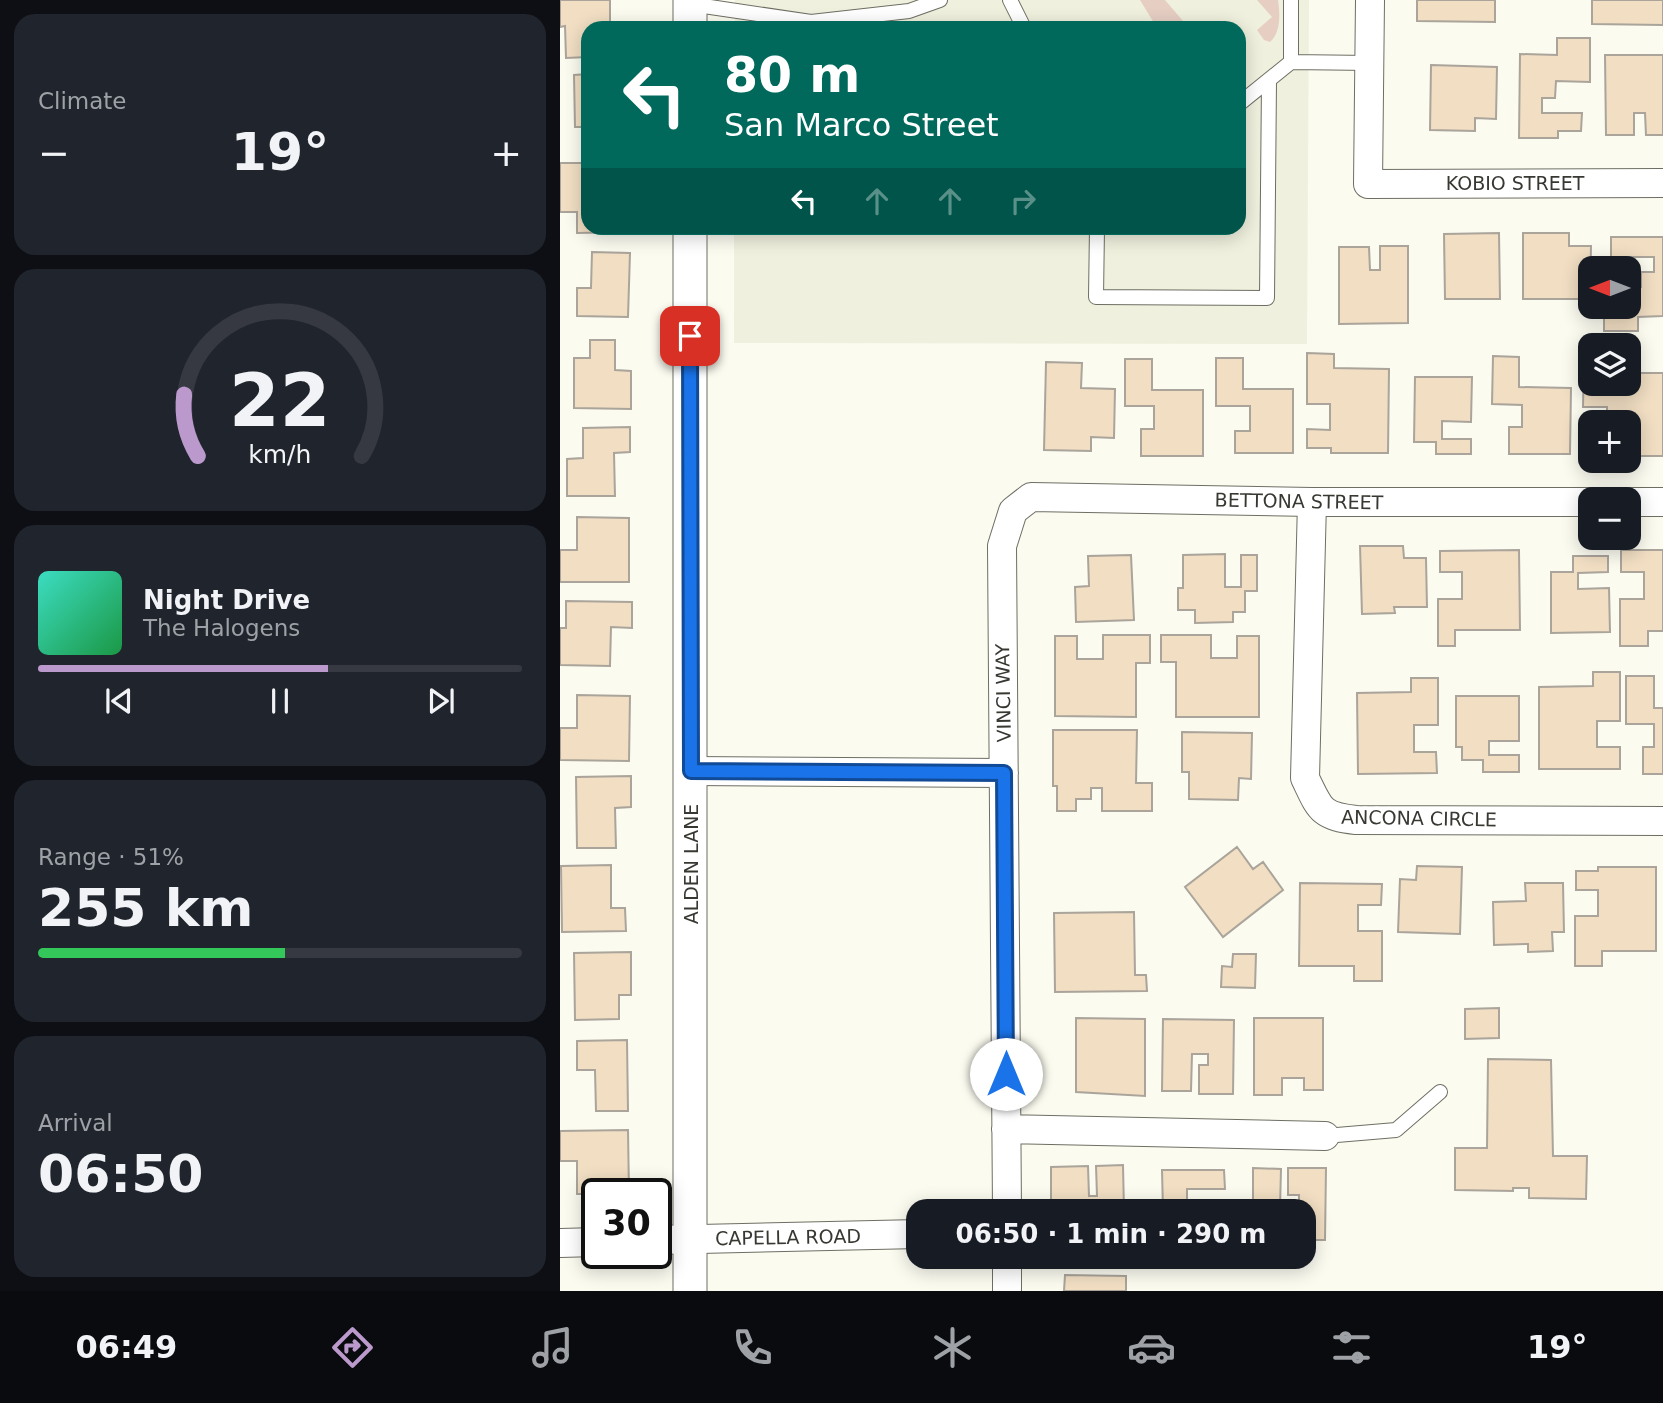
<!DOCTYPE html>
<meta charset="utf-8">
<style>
:root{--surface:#171b24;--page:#20242c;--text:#f1f3f6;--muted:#9ea1a6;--line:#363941;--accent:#bb99cd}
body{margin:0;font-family:"DejaVu Sans",sans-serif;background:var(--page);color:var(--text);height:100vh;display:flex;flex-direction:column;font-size:26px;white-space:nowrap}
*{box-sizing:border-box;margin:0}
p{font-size:23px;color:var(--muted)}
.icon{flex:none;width:38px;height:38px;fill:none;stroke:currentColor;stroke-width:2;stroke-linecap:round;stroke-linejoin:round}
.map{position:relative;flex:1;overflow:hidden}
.sheet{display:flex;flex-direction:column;gap:14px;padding:14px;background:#0d0f14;width:560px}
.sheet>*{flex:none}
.banner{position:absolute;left:21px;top:21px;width:665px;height:214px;border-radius:21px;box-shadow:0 4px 18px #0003;background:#00695c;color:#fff;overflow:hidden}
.needle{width:46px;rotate:270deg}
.fabs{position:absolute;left:1018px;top:256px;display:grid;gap:14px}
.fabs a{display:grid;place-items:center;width:63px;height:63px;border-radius:14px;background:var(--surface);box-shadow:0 4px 18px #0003;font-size:35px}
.speed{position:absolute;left:21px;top:1178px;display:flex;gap:14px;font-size:35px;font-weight:700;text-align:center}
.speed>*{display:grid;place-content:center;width:91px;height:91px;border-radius:50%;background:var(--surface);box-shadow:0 4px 18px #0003;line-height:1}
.speed .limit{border:4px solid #111;border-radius:10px;background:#fff;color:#111}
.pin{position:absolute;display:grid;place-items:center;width:60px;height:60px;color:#fff;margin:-30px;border-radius:14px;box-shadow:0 4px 10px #0006}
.me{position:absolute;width:77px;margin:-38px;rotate:0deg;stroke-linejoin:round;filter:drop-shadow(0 0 5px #0008)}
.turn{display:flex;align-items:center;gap:24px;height:147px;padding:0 28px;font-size:32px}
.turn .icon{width:91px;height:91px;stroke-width:2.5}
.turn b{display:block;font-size:49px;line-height:60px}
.lanes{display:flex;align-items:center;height:66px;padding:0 28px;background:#0003;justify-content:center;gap:35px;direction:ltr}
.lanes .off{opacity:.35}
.big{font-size:52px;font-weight:700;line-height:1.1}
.sheet .card{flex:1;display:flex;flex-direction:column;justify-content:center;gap:10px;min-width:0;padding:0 24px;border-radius:21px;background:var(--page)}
.sheet .dial{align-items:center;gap:0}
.dial svg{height:182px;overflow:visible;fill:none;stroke:var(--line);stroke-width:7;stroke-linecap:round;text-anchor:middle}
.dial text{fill:var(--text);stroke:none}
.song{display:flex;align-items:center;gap:21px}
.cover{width:84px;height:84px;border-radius:10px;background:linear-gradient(135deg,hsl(170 70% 55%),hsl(140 70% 35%))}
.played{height:7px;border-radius:4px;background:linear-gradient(90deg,var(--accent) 60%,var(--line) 60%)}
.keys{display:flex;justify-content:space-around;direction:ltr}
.heat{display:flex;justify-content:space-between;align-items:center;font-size:38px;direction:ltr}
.charge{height:10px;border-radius:5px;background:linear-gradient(90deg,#34c759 51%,var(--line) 0)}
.trip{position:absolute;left:346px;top:1199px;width:410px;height:70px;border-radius:21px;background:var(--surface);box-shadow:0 4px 18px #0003;font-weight:700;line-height:70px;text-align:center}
.tab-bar{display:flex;height:112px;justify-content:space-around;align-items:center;background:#090b0e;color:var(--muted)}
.tab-bar .icon{width:49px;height:49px}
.tab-bar .on{color:var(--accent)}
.tab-bar b{font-size:32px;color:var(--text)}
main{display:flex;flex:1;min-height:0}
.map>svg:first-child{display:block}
.built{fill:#eff0dd}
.green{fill:#e6cec3}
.building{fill:#f1dec3;stroke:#aaa49b;stroke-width:2}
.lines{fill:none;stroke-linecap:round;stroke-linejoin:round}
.service-casing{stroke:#6e6e64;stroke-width:16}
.minor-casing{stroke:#6e6e64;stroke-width:30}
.tertiary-casing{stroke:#6e6e64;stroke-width:35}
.service{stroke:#fff;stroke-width:14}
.minor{stroke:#fff;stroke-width:28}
.tertiary{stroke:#fff;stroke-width:33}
.route-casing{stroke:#114b97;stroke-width:18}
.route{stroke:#1a73e8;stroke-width:12}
.labels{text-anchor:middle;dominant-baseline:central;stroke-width:7;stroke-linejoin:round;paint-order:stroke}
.street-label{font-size:19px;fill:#383833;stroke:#fff}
</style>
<main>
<section class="sheet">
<div class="card"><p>Climate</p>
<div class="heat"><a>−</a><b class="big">19°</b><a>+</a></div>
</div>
<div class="card dial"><svg viewBox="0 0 100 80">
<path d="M14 69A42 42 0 1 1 86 69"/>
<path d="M14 69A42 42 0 0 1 8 42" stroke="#bb99cd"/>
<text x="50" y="56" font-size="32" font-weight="700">22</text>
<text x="50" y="72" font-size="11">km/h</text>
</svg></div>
<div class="card">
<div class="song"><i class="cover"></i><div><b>Night Drive</b><p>The Halogens</p></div></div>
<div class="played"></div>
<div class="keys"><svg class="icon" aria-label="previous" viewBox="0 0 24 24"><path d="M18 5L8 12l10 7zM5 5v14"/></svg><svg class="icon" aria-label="pause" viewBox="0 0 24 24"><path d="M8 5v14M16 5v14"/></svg><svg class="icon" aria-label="next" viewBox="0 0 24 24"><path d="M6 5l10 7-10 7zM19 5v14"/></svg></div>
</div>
<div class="card"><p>Range · 51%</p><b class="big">255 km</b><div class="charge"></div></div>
<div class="card"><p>Arrival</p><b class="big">06:50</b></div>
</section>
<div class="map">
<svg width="1103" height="1291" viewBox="0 0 1103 1291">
<rect width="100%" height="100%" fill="#fbfbf0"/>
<!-- built -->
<path class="built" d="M175,0H749L747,344L174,343V228H679V28H175Z"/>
<!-- green -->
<path class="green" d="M580,0H605L629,28H597Z
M697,0H718C720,13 721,33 710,42L704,40L697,30L712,17Z"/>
<!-- building -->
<path class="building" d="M0,0H50V28H28V57L6,58L5,26L0,27Z
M857,0H935V22L857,21Z
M1032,0H1103V25L1032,24Z
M997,38H1030V82L996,81L995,98H982V113H1022L1021,131H998V138H959L960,54L997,55Z
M1045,55H1103V135H1086L1085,113H1074V135H1046Z
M871,65L937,67L936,119L915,118V131L870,130Z
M28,74V127H15L14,75Z
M0,163H28V228H70V232L17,233V212H0Z
M939,233L940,299H885L884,234Z
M963,233H1009V246H1031L1030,299H963Z
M1051,237H1103V316L1078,317V331H1044V306H1069V288L1081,287V272H1094V257H1051Z
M820,246H848V323L779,324V247H809L810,270H820Z
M32,252L70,253L68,317L17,316V288H31Z
M30,340H55V370L71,371V409L14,408V358H30Z
M747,353L774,354V368L829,369L828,453H771V448H747V429L770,430V404H747Z
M933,356L959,357V387L1011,388L1010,454H949V427H962V405L932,404Z
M656,358H683V389H733V453H675V431H690V406H656Z
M1024,358H1031V383H1069V373H1103V456H1069V422H1047V407H1023Z
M565,359H592V390H643V456H581V429H594V406H565Z
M486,362L522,363L521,388L555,389L554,438L531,437V451L484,450Z
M855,377H912L911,422L882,421V439H911V454H876V442H854Z
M70,427V452L54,453L55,496H7V459L23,458V428Z
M1025,433H1031V455H1025Z
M17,517L69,518V582H0V550H17Z
M800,546H843L844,558H866L867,607H834L835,613L802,614Z
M959,550L960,630H895V646H878V599H902V572H880V551Z
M1061,550H1103V631H1088V646H1060V599H1084V572H1061Z
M665,554V587H681V555H697V591H685V612H673V622L635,623V610H618V588H623V555Z
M571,555L574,620L516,622L515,587L529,586L528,556Z
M1013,556H1048V572L1018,573V589L1049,588L1050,632L991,633V572H1013Z
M6,601L72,602V628L51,627L50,666L0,665V628H6Z
M543,635H590V663H576V717L495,716V636H517V659H543Z
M601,635H651V658H677V636H699V717H616V662H601Z
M1033,672H1060V721H1037V747H1060V769H979V687L1033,686Z
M1066,676H1094V708H1103V774H1083V747H1094V724H1066Z
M851,678H878V725H854V752H876L877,773L798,774L797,693L851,692Z
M17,695L70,696L69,761L0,760V728H17Z
M896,696H959V741H929V755H959V772H923V760H902V747H896Z
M493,730H577L576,783H592V811H542V788H531V799H516V811H497V786H493Z
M622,732L692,733L691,779L679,778L678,800L629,799V772H622Z
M71,776V807L55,808L56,848H17L16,777Z
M677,847L693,869L703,862L723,890L663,937L625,887Z
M51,865V908H65L66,931L2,932L1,866Z
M857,866L902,867L900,934L838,932L840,879L856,880Z
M1038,867H1096V951H1042V966H1015V916H1038V890H1016V871H1038Z
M740,883L822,884L821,905H798V931H822V981H794V966H739Z
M965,883H1003L1004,932H992L993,951L968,952V944L934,945L933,902L966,901Z
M574,912L575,975H586L587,991L495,992L494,913Z
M71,952V995H59V1019L15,1020L14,953Z
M673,954H696L695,988L661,987L662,966L672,967Z
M939,1008V1038L905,1039V1009Z
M516,1018L585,1019V1096L516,1092Z
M694,1018H763V1090H744V1078H722V1095H694Z
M603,1019L674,1020L673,1094H639V1065H648V1054H632L631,1091H602Z
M67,1040L68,1111H36L35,1070H17V1041Z
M928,1059L991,1060L993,1156H1027L1026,1199L969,1198V1188H953V1191L895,1190V1148H927Z
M68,1130L69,1194H17V1161H0V1131Z
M563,1165L564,1211H491V1167L528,1166L529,1196H537L536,1166Z
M693,1168L721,1169L720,1208H739V1195H728V1168H766L765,1240H744V1211H693Z
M602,1170H664L665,1189H627V1204H639V1211H603Z
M642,1256H674V1264H642Z
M505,1275L566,1276V1291H504Z"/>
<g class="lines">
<!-- service casing -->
<g class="service-casing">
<path id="service" d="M450,0L464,28
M731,0V62
M130,4L251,22L349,11L380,0
M679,104L731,62L810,63
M537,228L536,297L707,298L709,81
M765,1136L836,1130L880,1092"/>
</g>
<!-- minor casing -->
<g class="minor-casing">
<path id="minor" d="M810,0L808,184L1103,183
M752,502L745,778C760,809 760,816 796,820L1103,821
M1069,502H1103
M131,771L444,773
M446,1129L765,1136
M447,1211L442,546L453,511L471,497L752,502H1031
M96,1240L359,1234
M0,1243L37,1242
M447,1291V1256"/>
</g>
<!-- tertiary casing -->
<g class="tertiary-casing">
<path id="tertiary" d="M130,0V28
M130,228V1291"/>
</g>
<!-- service -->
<use href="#service" class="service"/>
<!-- minor -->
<use href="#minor" class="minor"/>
<!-- tertiary -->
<use href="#tertiary" class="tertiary"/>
</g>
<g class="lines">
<!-- route casing -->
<g class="route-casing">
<path id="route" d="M130,336L131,771L444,773L446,1074"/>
</g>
<!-- route -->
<use href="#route" class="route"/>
</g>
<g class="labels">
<!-- street labels -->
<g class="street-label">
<text x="955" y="183">KOBIO STREET</text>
<text transform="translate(739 501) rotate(1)">BETTONA STREET</text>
<text transform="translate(443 693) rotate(-91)">VINCI WAY</text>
<text transform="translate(859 818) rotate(1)">ANCONA CIRCLE</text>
<text transform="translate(131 864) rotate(-90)">ALDEN LANE</text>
<text transform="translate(228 1237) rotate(-1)">CAPELLA ROAD</text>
</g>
</g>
</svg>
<div class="fabs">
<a><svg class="needle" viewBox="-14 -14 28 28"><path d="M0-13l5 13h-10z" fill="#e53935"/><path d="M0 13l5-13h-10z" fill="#9ea1a6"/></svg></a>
<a><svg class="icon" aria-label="layers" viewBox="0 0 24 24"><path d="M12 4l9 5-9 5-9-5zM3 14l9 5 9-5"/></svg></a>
<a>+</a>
<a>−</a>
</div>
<div class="speed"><div class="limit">30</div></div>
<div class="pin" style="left:130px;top:336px;background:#d93025"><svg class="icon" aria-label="arrive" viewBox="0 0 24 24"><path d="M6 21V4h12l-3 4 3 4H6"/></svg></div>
<svg class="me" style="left:446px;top:1074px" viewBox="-20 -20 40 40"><circle r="19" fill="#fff"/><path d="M0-13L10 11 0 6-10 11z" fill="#1a73e8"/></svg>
<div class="trip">06:50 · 1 min · 290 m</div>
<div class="banner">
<div class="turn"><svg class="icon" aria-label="left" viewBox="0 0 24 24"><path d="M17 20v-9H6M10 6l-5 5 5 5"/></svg><div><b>80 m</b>San Marco Street</div></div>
<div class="lanes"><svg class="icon" aria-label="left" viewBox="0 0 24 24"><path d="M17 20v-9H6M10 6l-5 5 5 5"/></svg><svg class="icon off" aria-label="ahead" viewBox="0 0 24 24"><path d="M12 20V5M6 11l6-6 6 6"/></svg><svg class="icon off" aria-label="ahead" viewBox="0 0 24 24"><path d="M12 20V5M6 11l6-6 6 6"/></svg><svg class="icon off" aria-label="right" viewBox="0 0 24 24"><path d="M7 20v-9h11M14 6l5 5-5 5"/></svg></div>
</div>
</div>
</main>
<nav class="tab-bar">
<b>06:49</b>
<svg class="icon on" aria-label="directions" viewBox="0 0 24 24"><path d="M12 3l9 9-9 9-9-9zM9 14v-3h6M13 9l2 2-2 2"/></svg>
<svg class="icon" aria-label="music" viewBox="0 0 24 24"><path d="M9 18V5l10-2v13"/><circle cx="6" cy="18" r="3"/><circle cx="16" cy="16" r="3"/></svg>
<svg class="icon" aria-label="phone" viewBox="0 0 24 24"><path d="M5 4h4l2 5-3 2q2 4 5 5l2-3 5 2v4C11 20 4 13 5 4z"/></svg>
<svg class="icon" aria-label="climate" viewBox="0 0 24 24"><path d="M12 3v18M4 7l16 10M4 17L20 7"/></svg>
<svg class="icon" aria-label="car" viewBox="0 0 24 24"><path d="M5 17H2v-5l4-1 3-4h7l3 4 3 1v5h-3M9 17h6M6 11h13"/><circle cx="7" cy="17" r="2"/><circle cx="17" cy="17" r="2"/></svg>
<svg class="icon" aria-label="filters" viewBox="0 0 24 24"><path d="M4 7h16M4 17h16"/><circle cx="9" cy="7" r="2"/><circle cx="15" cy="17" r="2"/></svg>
<b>19°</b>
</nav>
